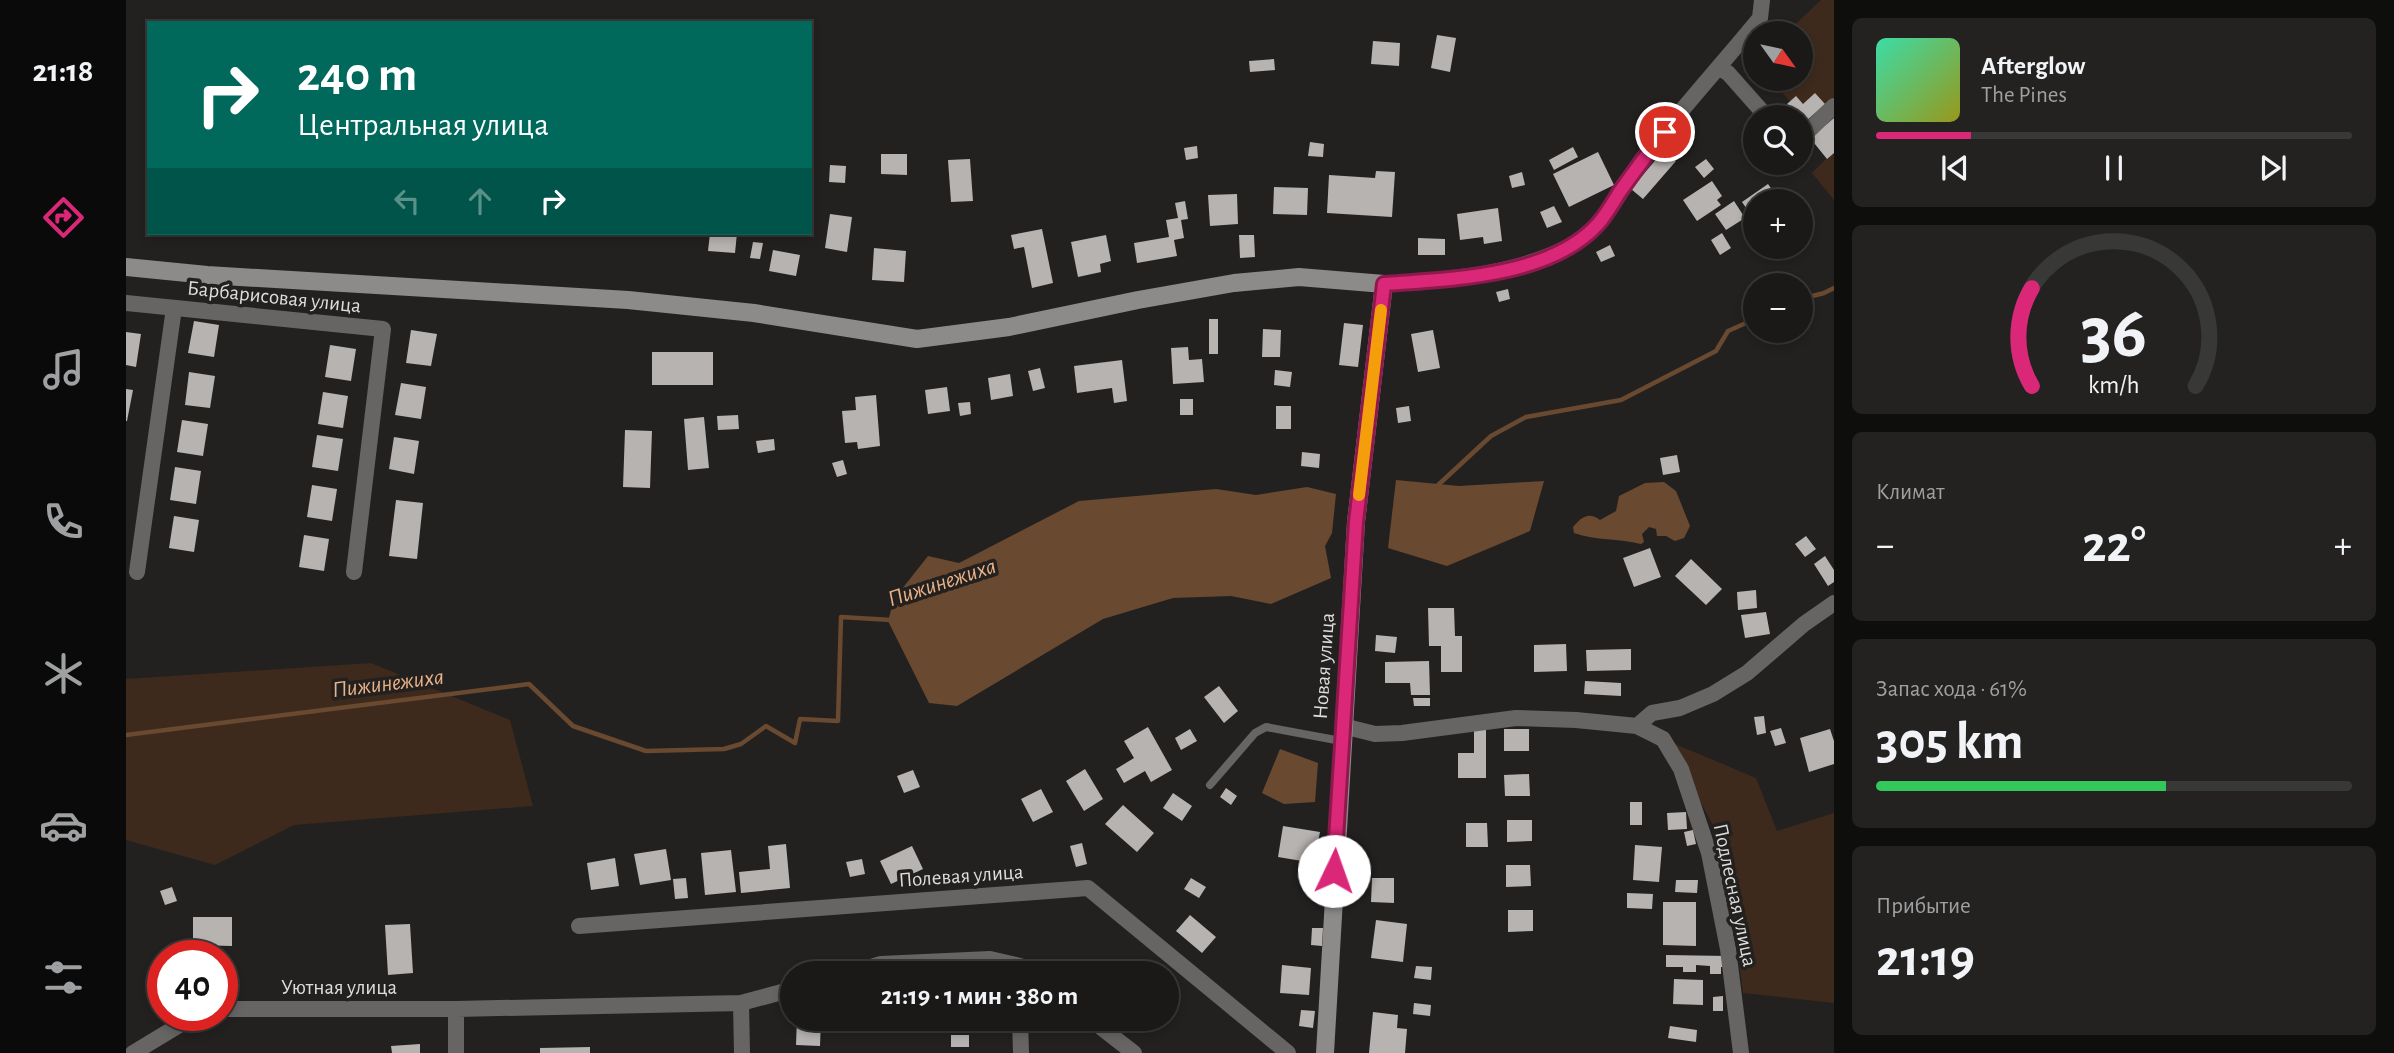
<!DOCTYPE html>
<html lang="ru">
<meta charset="utf-8">
<style>
:root{--surface:#1a1918;--page:#232221;--text:#f1f3f6;--muted:#9fa0a2;--line:#383837;--accent:#db2777}
body{margin:0;font-family:"Alegreya Sans",sans-serif;background:var(--page);color:var(--text);height:100vh;display:flex;flex-direction:column;font-size:26px;white-space:nowrap}
*{box-sizing:border-box;margin:0}
p{font-size:23px;color:var(--muted)}
.icon{flex:none;width:38px;height:38px;fill:none;stroke:currentColor;stroke-width:2;stroke-linecap:round;stroke-linejoin:round}
.map{position:relative;flex:1;overflow:hidden}
.details{display:flex;flex-direction:column;gap:18px;padding:18px;background:#0e0e0d;width:560px}
.details>*{flex:none}
.guide{position:absolute;left:21px;top:21px;width:665px;height:214px;border-radius:0px;box-shadow:0 4px 10px #0003,0 0 0 2px var(--line);background:#00695c;color:#fff;overflow:hidden}
.needle{width:46px;rotate:123deg}
.buttons{position:absolute;left:1617px;top:21px;display:grid;gap:14px}
.buttons a{display:grid;place-items:center;width:70px;height:70px;border-radius:50%;background:var(--surface);box-shadow:0 4px 10px #0003,0 0 0 2px var(--line);font-size:35px}
.speed{position:absolute;left:21px;top:940px;display:flex;gap:14px;font-size:35px;font-weight:700;text-align:center}
.speed>*{display:grid;place-content:center;width:91px;height:91px;border-radius:50%;background:var(--surface);box-shadow:0 4px 10px #0003,0 0 0 2px var(--line);line-height:1}
.speed .limit{border:10px solid #d22;background:#fff;color:#111}
.pin{position:absolute;display:grid;place-items:center;width:60px;height:60px;color:#fff;margin:-30px;border:4px solid #fff;border-radius:50%;box-shadow:0 2px 7px #0007}
.me{position:absolute;width:77px;margin:-38px;rotate:3deg;stroke-linejoin:round;filter:drop-shadow(0 0 5px #0008)}
.turn{display:flex;align-items:center;gap:24px;height:147px;padding:0 35px;font-size:32px}
.turn .icon{width:91px;height:91px;stroke-width:2.5}
.turn b{display:block;font-size:49px;line-height:60px}
.lanes{display:flex;align-items:center;height:66px;padding:0 35px;background:#0003;justify-content:center;gap:35px;direction:ltr}
.lanes .off{opacity:.35}
.big{font-size:52px;font-weight:700;line-height:1.1}
.details .tile{flex:1;display:flex;flex-direction:column;justify-content:center;gap:10px;min-width:0;padding:0 24px;border-radius:10px;background:var(--page)}
.details .dial{align-items:center;gap:0}
.dial svg{height:182px;overflow:visible;fill:none;stroke:var(--line);stroke-width:7;stroke-linecap:round;text-anchor:middle}
.dial text{fill:var(--text);stroke:none}
.song{display:flex;align-items:center;gap:21px}
.cover{width:84px;height:84px;border-radius:10px;background:linear-gradient(135deg,hsl(160 70% 55%),hsl(60 70% 35%))}
.played{height:7px;border-radius:4px;background:linear-gradient(90deg,var(--accent) 20%,var(--line) 20%)}
.keys{display:flex;justify-content:space-around;direction:ltr}
.heat{display:flex;justify-content:space-between;align-items:center;font-size:38px;direction:ltr}
.charge{height:10px;border-radius:5px;background:linear-gradient(90deg,#34c759 61%,var(--line) 0)}
.trip{position:absolute;left:654px;top:961px;width:399px;height:70px;border-radius:35px;background:var(--surface);box-shadow:0 4px 10px #0003,0 0 0 2px var(--line);font-weight:700;line-height:70px;text-align:center}
main{display:flex;flex:1;min-height:0}
.menu{display:flex;flex-direction:column;width:126px;justify-content:space-around;align-items:center;background:#0a0a0a;color:var(--muted)}
.menu .icon{width:49px;height:49px}
.menu .active{color:var(--accent)}
.menu b{font-size:32px;color:var(--text)}
.map>svg:first-child{display:block}
.green{fill:#3d2a1c}
.water{fill:#694930}
.lines{fill:none;stroke-linecap:round;stroke-linejoin:round}
.stream{stroke:#694930;stroke-width:4.5}
.building{fill:#b6b3b1}
.lane{stroke:#666564;stroke-width:8}
.street{stroke:#666564;stroke-width:16}
.secondary{stroke:#8d8b8a;stroke-width:18}
.route-casing{stroke:#8e194d;stroke-width:18}
.route{stroke:#db2777;stroke-width:12}
.slow{stroke:#f59e0b;stroke-width:12}
.labels{text-anchor:middle;dominant-baseline:central;stroke-width:7;stroke-linejoin:round;paint-order:stroke}
.street-label{font-size:21px;fill:#dfdddc;stroke:#232120}
.water-label{font-size:23px;font-style:italic;fill:#ebb187;stroke:#232120}
</style>
<main>
<nav class="menu">
<b>21:18</b>
<svg class="icon active" aria-label="directions" viewBox="0 0 24 24"><path d="M12 3l9 9-9 9-9-9zM9 14v-3h6M13 9l2 2-2 2"/></svg>
<svg class="icon" aria-label="music" viewBox="0 0 24 24"><path d="M9 18V5l10-2v13"/><circle cx="6" cy="18" r="3"/><circle cx="16" cy="16" r="3"/></svg>
<svg class="icon" aria-label="phone" viewBox="0 0 24 24"><path d="M5 4h4l2 5-3 2q2 4 5 5l2-3 5 2v4C11 20 4 13 5 4z"/></svg>
<svg class="icon" aria-label="climate" viewBox="0 0 24 24"><path d="M12 3v18M4 7l16 10M4 17L20 7"/></svg>
<svg class="icon" aria-label="car" viewBox="0 0 24 24"><path d="M5 17H2v-5l4-1 3-4h7l3 4 3 1v5h-3M9 17h6M6 11h13"/><circle cx="7" cy="17" r="2"/><circle cx="17" cy="17" r="2"/></svg>
<svg class="icon" aria-label="filters" viewBox="0 0 24 24"><path d="M4 7h16M4 17h16"/><circle cx="9" cy="7" r="2"/><circle cx="15" cy="17" r="2"/></svg>
</nav>
<div class="map">
<svg width="1708" height="1053" viewBox="0 0 1708 1053">
<rect width="100%" height="100%" fill="#232120"/>
<!-- green -->
<path class="green" d="M1695,0H1708V97L1683,121L1643,79H1675V33H1660Z
M1708,151V200L1686,173Z
M245,663L384,720L407,806L168,825L89,865L0,840V679Z
M1542,741L1630,778L1651,831L1708,813V1003L1617,993L1598,846Z"/>
<!-- water -->
<path class="water" d="M1270,480L1333,486L1418,481L1404,531L1321,566L1262,548Z
M1538,482L1550,491L1564,526L1558,538L1549,541L1540,536H1531L1530,529L1523,527L1516,534L1518,542L1515,544C1493,538 1470,541 1448,533L1447,527C1455,518 1462,511 1474,520L1490,511L1493,496L1519,483Z
M1181,487L1210,494L1206,533L1199,546L1205,578L1145,604L1105,596L1047,598L977,619L831,706L803,703L762,621L768,599L802,556L833,563L953,501L1090,489L1130,495Z
M1154,749L1192,763L1189,802L1158,804L1136,793Z"/>
<g class="lines">
<!-- stream -->
<path class="stream" d="M1675,299L1698,293L1708,288
M1311,486L1365,436L1400,417L1495,400L1590,351L1602,331L1629,319
M0,735L403,684L447,726L520,751L598,749L615,744L640,726L669,743L674,719L712,721L715,617L765,620"/>
</g>
<!-- building -->
<path class="building" d="M1311,35L1330,38L1324,72L1305,68Z
M1247,41L1274,43L1273,66L1245,64Z
M1148,59L1149,70L1124,72L1123,61Z
M1689,93L1699,104L1678,123L1661,104L1670,96L1677,104Z
M1708,118V153L1701,159L1684,138Z
M1558,129L1567,136L1558,147L1548,140Z
M1184,142L1198,144L1197,157L1182,156Z
M1071,146L1072,158L1060,160L1058,148Z
M1447,147L1452,157L1428,170L1423,160Z
M1538,150L1550,161L1517,199L1505,189Z
M1472,152L1488,185L1443,207L1427,174Z
M755,154H781V175L755,174Z
M844,159L847,201L825,202L822,160Z
M1580,159L1588,169L1578,178L1569,167Z
M704,165L720,166L719,183L703,182Z
M1250,171L1269,172L1266,217L1201,213L1203,175L1249,178Z
M1396,172L1399,185L1386,188L1383,176Z
M1586,181L1596,196L1591,200L1595,205L1571,221L1557,200Z
M1642,184L1654,201H1629V221L1616,202Z
M1148,187L1182,188L1181,215L1147,214Z
M1111,194L1112,224L1084,226L1082,195Z
M1059,201L1062,219L1055,220L1058,238L1048,240L1051,256L1011,263L1008,243L1043,237L1040,220L1052,218L1049,203Z
M1608,201L1619,218L1600,230L1589,214Z
M1428,206L1436,222L1421,228L1414,212Z
M1372,208L1376,241L1358,244L1357,237L1334,240L1331,214Z
M704,214L726,217L721,252L699,248Z
M916,229L927,283L906,288L898,247L888,249L885,235Z
M584,233H611L609,253L582,251Z
M1596,233L1605,248L1594,255L1585,240Z
M980,235L985,261L974,264L975,272L952,277L945,242Z
M1113,235H1128L1129,257L1114,258Z
M1292,238L1319,239V255H1292Z
M627,242L637,243L634,259L624,258Z
M1484,245L1489,256L1475,262L1470,252Z
M748,248L780,251L778,282L746,280Z
M647,250L674,255L670,276L643,271Z
M1382,289L1384,299L1373,302L1370,292Z
M1083,319H1092V354H1083Z
M68,321L93,325L88,357L62,353Z
M1218,323L1237,325L1232,367L1213,365Z
M1137,329L1155,330L1154,357H1136Z
M285,330L311,334L305,366L280,363Z
M1307,330L1314,368L1292,372L1285,334Z
M0,332L15,334L10,367L0,365Z
M204,345L230,349L225,381L199,377Z
M1062,347L1063,360L1076,359L1078,382L1047,384L1045,348Z
M526,352H587V385H526Z
M996,360L1001,401L988,403L986,388L951,393L948,366Z
M914,368L919,388L907,391L902,371Z
M1149,370L1166,372L1164,387L1148,385Z
M63,372L89,376L84,408L59,405Z
M884,374L887,396L865,400L862,378Z
M275,383L300,387L295,419L269,415Z
M821,387L824,411L802,414L799,390Z
M0,389L7,390L1,421H0Z
M197,392L222,396L217,428L192,424Z
M750,395L754,446L732,449L731,442L719,443L716,411L730,410L729,397Z
M1054,399H1067V415H1054Z
M844,402L845,414L834,416L832,403Z
M1150,406H1165V429H1150Z
M1283,406L1285,421L1272,423L1270,408Z
M612,415L613,429L592,430L591,416Z
M578,417L583,468L562,470L558,419Z
M56,420L82,424L77,456L51,452Z
M499,430L526,431L524,488L497,487Z
M191,435L217,439L212,471L186,467Z
M268,437L293,441L288,474L263,469Z
M648,439L649,450L632,453L630,441Z
M1176,452L1194,454L1193,468L1175,466Z
M1551,455L1554,472L1537,475L1534,458Z
M717,460L721,474L711,477L706,463Z
M49,467L75,471L70,504L44,500Z
M186,485L211,489L206,521L181,517Z
M270,500L297,503L291,559L263,556Z
M48,516L73,520L68,552L43,548Z
M178,535L203,539L198,571L173,567Z
M1680,536L1690,549L1679,557L1669,544Z
M1524,548L1535,577L1508,587L1497,558Z
M1699,556L1708,570V582L1702,586L1688,564Z
M1565,559L1596,589L1580,605L1549,576Z
M1630,590L1631,608L1612,610L1611,592Z
M1302,608H1328L1329,636H1336V672H1315V646H1303Z
M1640,612L1644,634L1619,638L1615,615Z
M1250,635L1271,637L1269,653L1249,651Z
M1440,644L1441,671L1408,672V645Z
M1505,649V670L1461,671L1460,650Z
M1303,661L1304,695H1285L1284,683H1259V662Z
M1459,681L1495,683V696L1458,694Z
M1093,686L1112,711L1098,723L1078,697Z
M1287,698H1304V706H1288Z
M1638,716L1640,733L1631,735L1628,717Z
M1348,723H1360V778H1332V753H1348Z
M1022,727L1046,770L1025,782L1019,771L998,783L990,769L1008,758L998,741Z
M1655,728L1660,743L1649,746L1644,731Z
M1064,729L1071,741L1055,750L1049,738Z
M1378,729H1403V751H1378Z
M1704,729L1708,741V764L1683,772L1674,738Z
M959,769L977,799L958,811L940,781Z
M787,770L794,787L778,793L771,776Z
M1403,774L1404,796H1379L1378,775Z
M1100,788L1111,796L1105,805L1094,797Z
M915,789L927,812L907,822L895,799Z
M1047,793L1066,806L1056,821L1037,808Z
M1504,802H1516V825H1504Z
M997,805L1028,833L1011,852L979,824Z
M1560,812L1561,829L1542,830L1541,813Z
M1381,820H1406V841L1381,842Z
M1340,823H1361L1362,847H1340Z
M1157,826L1194,832L1188,863L1152,857Z
M1567,830L1570,844L1561,846L1558,832Z
M956,843L961,864L950,867L944,846Z
M660,844L664,888L615,893L613,872L644,869L642,846Z
M1509,845L1536,847L1533,882L1507,880Z
M786,846L797,869L765,884L754,861Z
M540,849L545,880L514,885L508,854Z
M605,850L610,892L579,895L575,853Z
M489,858L493,886L465,890L461,863Z
M736,859L739,874L724,877L720,862Z
M1380,865H1404L1405,886L1380,887Z
M560,878L562,898L549,899L547,879Z
M1065,878L1080,887L1073,898L1058,889Z
M1246,878H1268V903L1245,902Z
M1550,880H1572L1571,893L1549,892Z
M46,887L51,901L39,905L34,891Z
M1501,893L1527,894L1526,909L1501,908Z
M1537,902H1570V946L1537,945Z
M1382,910H1407V931L1382,932Z
M1064,915L1090,937L1076,953L1050,931Z
M67,917H106V946L67,945Z
M1250,920L1281,924L1277,962L1245,958Z
M284,924L287,973L262,975L259,925Z
M1186,928H1197L1196,946L1185,945Z
M1540,955L1602,956V967H1595V974H1584V966L1570,965V972H1557V967H1540Z
M1156,965L1185,968L1183,995L1154,993Z
M1290,966L1306,967L1305,980L1288,978Z
M1548,979L1577,980V1005L1547,1004Z
M1597,996V1011H1587V997Z
M1288,1003L1305,1005L1304,1016L1287,1014Z
M1175,1010L1189,1011L1187,1028L1173,1026Z
M1247,1012L1272,1015L1271,1028L1281,1029L1279,1053H1243Z
M671,1018H695L694,1046L670,1045Z
M723,1018H744V1026H723Z
M1544,1026L1571,1030L1570,1042L1542,1038Z
M825,1035H843V1047H825Z
M294,1044V1053H266L265,1046Z
M464,1047V1053H414V1048Z"/>
<g class="lines">
<!-- lane -->
<path class="lane" d="M1084,785L1129,733L1140,727L1215,741"/>
<!-- street -->
<path class="street" d="M1593,68L1602,73L1641,117
M1675,138L1708,106
M1258,284C1322,279 1387,276 1444,246C1480,227 1497,184 1521,153C1557,107 1597,63 1634,18L1636,0
M0,303L257,329L228,572
M11,572L48,308
M1217,726L1249,734L1276,733L1390,718L1450,720L1511,726L1537,739L1555,769L1583,853L1602,949L1615,1053
M1511,726L1526,713L1554,708L1587,694L1621,673L1678,624L1708,603
M453,926L962,888L1162,1053
M725,973L755,964L864,959L894,966L903,973
M615,1003L616,1053
M96,1009H330L615,1003L667,989
M330,1009V1053
M894,1018L895,1053
M963,1018L1008,1053
M7,1053L70,1015"/>
<!-- secondary -->
<path class="secondary" d="M0,267L81,275L502,300L628,313L791,339L883,327L1012,300L1108,283L1173,277L1258,284L1230,522L1199,1053"/>
</g>
<g class="lines">
<!-- route casing -->
<g class="route-casing">
<path id="route" d="M1208,871L1230,522L1258,284C1325,279 1424,277 1472,224C1480,215 1487,203 1493,193C1508,172 1522,152 1539,132"/>
</g>
<!-- route -->
<use href="#route" class="route"/>
<!-- slow -->
<path class="slow" d="M1233,495L1255,310"/>
</g>
<g class="labels">
<!-- street labels -->
<g class="street-label">
<text transform="translate(148 297) rotate(6)">Барбарисовая улица</text>
<text transform="translate(1198 666) rotate(-86)">Новая улица</text>
<text transform="translate(835 876) rotate(-4)">Полевая улица</text>
<text transform="translate(1609 895) rotate(78)">Подлесная улица</text>
<text x="213" y="987">Уютная улица</text>
</g>
<!-- water labels -->
<g class="water-label">
<text transform="translate(816 583) rotate(-18)">Пижинежиха</text>
<text transform="translate(262 684) rotate(-7)">Пижинежиха</text>
</g>
</g>
</svg>
<div class="buttons">
<a><svg class="needle" viewBox="-14 -14 28 28"><path d="M0-13l5 13h-10z" fill="#e53935"/><path d="M0 13l5-13h-10z" fill="#9fa0a2"/></svg></a>
<a><svg class="icon" aria-label="search" viewBox="0 0 24 24"><circle cx="10" cy="10" r="6"/><path d="M15 15l6 6"/></svg></a>
<a>+</a>
<a>−</a>
</div>
<div class="speed"><div class="limit">40</div></div>
<div class="pin" style="left:1539px;top:132px;background:#d93025"><svg class="icon" aria-label="arrive" viewBox="0 0 24 24"><path d="M6 21V4h12l-3 4 3 4H6"/></svg></div>
<svg class="me" style="left:1208px;top:871px" viewBox="-20 -20 40 40"><circle r="19" fill="#fff"/><path d="M0-13L10 11 0 6-10 11z" fill="#db2777"/></svg>
<div class="trip">21:19 · 1 мин · 380 m</div>
<div class="guide">
<div class="turn"><svg class="icon" aria-label="right" viewBox="0 0 24 24"><path d="M7 20v-9h11M14 6l5 5-5 5"/></svg><div><b>240 m</b>Центральная улица</div></div>
<div class="lanes"><svg class="icon off" aria-label="left" viewBox="0 0 24 24"><path d="M17 20v-9H6M10 6l-5 5 5 5"/></svg><svg class="icon off" aria-label="ahead" viewBox="0 0 24 24"><path d="M12 20V5M6 11l6-6 6 6"/></svg><svg class="icon" aria-label="right" viewBox="0 0 24 24"><path d="M7 20v-9h11M14 6l5 5-5 5"/></svg></div>
</div>
</div>
<section class="details">
<div class="tile">
<div class="song"><i class="cover"></i><div><b>Afterglow</b><p>The Pines</p></div></div>
<div class="played"></div>
<div class="keys"><svg class="icon" aria-label="previous" viewBox="0 0 24 24"><path d="M18 5L8 12l10 7zM5 5v14"/></svg><svg class="icon" aria-label="pause" viewBox="0 0 24 24"><path d="M8 5v14M16 5v14"/></svg><svg class="icon" aria-label="next" viewBox="0 0 24 24"><path d="M6 5l10 7-10 7zM19 5v14"/></svg></div>
</div>
<div class="tile dial"><svg viewBox="0 0 100 80">
<path d="M14 69A42 42 0 1 1 86 69"/>
<path d="M14 69A42 42 0 0 1 14 26" stroke="#db2777"/>
<text x="50" y="56" font-size="32" font-weight="700">36</text>
<text x="50" y="72" font-size="11">km/h</text>
</svg></div>
<div class="tile"><p>Климат</p>
<div class="heat"><a>−</a><b class="big">22°</b><a>+</a></div>
</div>
<div class="tile"><p>Запас хода · 61%</p><b class="big">305 km</b><div class="charge"></div></div>
<div class="tile"><p>Прибытие</p><b class="big">21:19</b></div>
</section>
</main>
